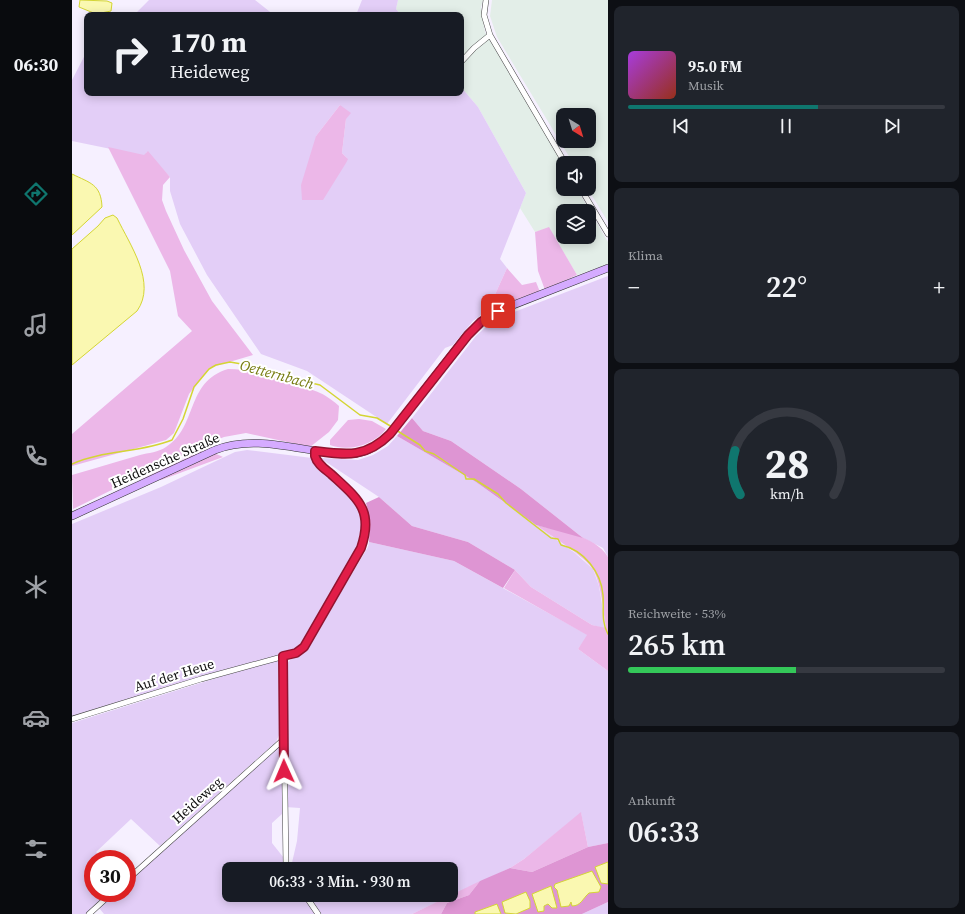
<!DOCTYPE html>
<html lang="de">
<meta charset="utf-8">
<style>
:root{--surface:#171b24;--page:#20242c;--text:#f1f3f6;--muted:#9ea1a6;--line:#363941;--accent:#0f766e}
body{margin:0;font-family:"Source Serif 4",serif;background:var(--page);color:var(--text);height:100vh;display:flex;flex-direction:column;font-size:15px;white-space:nowrap}
*{box-sizing:border-box;margin:0}
p{font-size:13px;color:var(--muted)}
.icon{flex:none;width:22px;height:22px;fill:none;stroke:currentColor;stroke-width:2;stroke-linecap:round;stroke-linejoin:round}
.map{position:relative;flex:1;overflow:hidden}
.side{display:flex;flex-direction:column;gap:6px;padding:6px;background:#0d0f14;width:357px}
.side>*{flex:none}
.top-card{position:absolute;left:12px;top:12px;width:380px;height:84px;border-radius:8px;box-shadow:0 2px 10px #0003;background:#171b24;color:var(--text);overflow:hidden}
.needle{width:26px;rotate:142deg}
.buttons{position:absolute;left:484px;top:108px;display:grid;gap:8px}
.buttons a{display:grid;place-items:center;width:40px;height:40px;border-radius:8px;background:var(--surface);box-shadow:0 2px 10px #0003;font-size:20px}
.speed{position:absolute;left:12px;top:850px;display:flex;gap:8px;font-size:20px;font-weight:700;text-align:center}
.speed>*{display:grid;place-content:center;width:52px;height:52px;border-radius:50%;background:var(--surface);box-shadow:0 2px 10px #0003;line-height:1}
.speed .limit{border:6px solid #d22;background:#fff;color:#111}
.pin{position:absolute;display:grid;place-items:center;width:34px;height:34px;color:#fff;margin:-17px;border-radius:8px;box-shadow:0 2px 6px #0006}
.me{position:absolute;width:44px;margin:-22px;rotate:359deg;stroke-linejoin:round;filter:drop-shadow(0 0 3px #0008)}
.turn{display:flex;align-items:center;gap:14px;height:84px;padding:0 20px;font-size:18px}
.turn .icon{width:52px;height:52px;stroke-width:2.5}
.turn b{display:block;font-size:28px;line-height:34px}
.big{font-size:30px;font-weight:600;line-height:1.1}
.side .card{flex:1;display:flex;flex-direction:column;justify-content:center;gap:6px;min-width:0;padding:0 14px;border-radius:8px;background:var(--page)}
.side .dial{align-items:center;gap:0}
.dial svg{height:104px;overflow:visible;fill:none;stroke:var(--line);stroke-width:7;stroke-linecap:round;text-anchor:middle}
.dial text{fill:var(--text);stroke:none}
.song{display:flex;align-items:center;gap:12px}
.cover{width:48px;height:48px;border-radius:6px;background:linear-gradient(135deg,hsl(280 70% 55%),hsl(10 70% 35%))}
.played{height:4px;border-radius:2px;background:linear-gradient(90deg,var(--accent) 60%,var(--line) 60%)}
.keys{display:flex;justify-content:space-around;direction:ltr}
.heat{display:flex;justify-content:space-between;align-items:center;font-size:22px;direction:ltr}
.charge{height:6px;border-radius:3px;background:linear-gradient(90deg,#34c759 53%,var(--line) 0)}
.trip{position:absolute;left:150px;top:862px;width:236px;height:40px;border-radius:8px;background:var(--surface);box-shadow:0 2px 10px #0003;font-weight:600;line-height:40px;text-align:center}
main{display:flex;flex:1;min-height:0}
.menu{display:flex;flex-direction:column;width:72px;justify-content:space-around;align-items:center;background:#090b0e;color:var(--muted)}
.menu .icon{width:28px;height:28px}
.menu .on{color:var(--accent)}
.menu b{font-size:18px;color:var(--text)}
.map>svg:first-child{display:block}
.industrial{fill:#e3eee8;fill-rule:evenodd}
.farmland{fill:#e3cef7;fill-rule:evenodd}
.green{fill:#ecb7e8}
.forest{fill:#de95d3}
.water{fill:#faf8b1;stroke:#d4d534}
.lines{fill:none;stroke-linecap:round;stroke-linejoin:round}
.stream{stroke:#d4d534;stroke-width:1.5}
.minor-casing{stroke:#424242;stroke-width:6}
.secondary-casing{stroke:#313131;stroke-width:8}
.minor{stroke:#fff;stroke-width:5}
.secondary{stroke:#d5abff;stroke-width:7}
.route-casing{stroke:#92132f;stroke-width:10}
.route{stroke:#e11d48;stroke-width:7}
.labels{text-anchor:middle;dominant-baseline:central;stroke-width:4;stroke-linejoin:round;paint-order:stroke}
.street-label{font-size:14px;fill:#0f0f0f;stroke:#fff}
.water-label{font-size:15px;font-style:italic;fill:#767b10;stroke:#fff}
</style>
<main>
<nav class="menu">
<b>06:30</b>
<svg class="icon on" aria-label="directions" viewBox="0 0 24 24"><path d="M12 3l9 9-9 9-9-9zM9 14v-3h6M13 9l2 2-2 2"/></svg>
<svg class="icon" aria-label="music" viewBox="0 0 24 24"><path d="M9 18V5l10-2v13"/><circle cx="6" cy="18" r="3"/><circle cx="16" cy="16" r="3"/></svg>
<svg class="icon" aria-label="phone" viewBox="0 0 24 24"><path d="M5 4h4l2 5-3 2q2 4 5 5l2-3 5 2v4C11 20 4 13 5 4z"/></svg>
<svg class="icon" aria-label="climate" viewBox="0 0 24 24"><path d="M12 3v18M4 7l16 10M4 17L20 7"/></svg>
<svg class="icon" aria-label="car" viewBox="0 0 24 24"><path d="M5 17H2v-5l4-1 3-4h7l3 4 3 1v5h-3M9 17h6M6 11h13"/><circle cx="7" cy="17" r="2"/><circle cx="17" cy="17" r="2"/></svg>
<svg class="icon" aria-label="filters" viewBox="0 0 24 24"><path d="M4 7h16M4 17h16"/><circle cx="9" cy="7" r="2"/><circle cx="15" cy="17" r="2"/></svg>
</nav>
<div class="map">
<svg width="536" height="914" viewBox="0 0 536 914">
<rect width="100%" height="100%" fill="#f6f0ff"/>
<!-- industrial -->
<path class="industrial" d="M326,0H411L409,7L413,32L491,165V189H505L536,242V264L505,275L477,228L463,232L448,208L454,193L406,107L389,87V15H329L324,9ZM491,211H517V237H491Z
M420,0H536V222L516,189L517,163H501L425,37L418,16ZM491,115H517V141H491Z"/>
<!-- farmland -->
<path class="farmland" d="M77,0H183L202,15H62Z
M290,0H326L324,9L329,15H284Z
M15,51V93H389V87L406,107L454,193L428,259L435,268L416,310L401,321L381,345L373,348L315,424L235,371L189,354L135,275L108,224L98,191V177L75,152L73,156L0,141V80ZM268,105L274,119L270,153L276,159L244,136Z
M536,276V557L531,548L511,538L449,489L379,441L351,431L340,418L404,336L416,325L437,314Z
M325,436L404,482L503,553L521,569L527,586L534,629L520,625L459,587L443,570L396,542L340,526L307,497L248,458L286,460L301,455L316,446Z
M175,450L240,458L287,506L291,515L293,526L287,546L234,638L225,648L217,652L0,719V524L89,487L163,452Z
M297,542L382,561L516,635L506,649L536,671V843L516,847L509,813L452,859L438,868L340,914H32L27,908L43,893H55V883L206,746L210,747V814L200,823V843L219,867L225,841L228,808L213,807L214,665L219,659L230,654L238,644L296,547ZM157,869H379V895H157Z
M206,659L210,663V728L204,742L88,846L59,819L24,852L30,859H21V893H36L14,914H0V723Z
M536,902V914H510Z"/>
<!-- green -->
<path class="green" d="M268,105L279,113L274,119L270,153L276,159L274,163L251,200H230L229,185L244,136Z
M36,147L72,155L76,151L98,177L91,185L90,200L94,211L112,250L140,301L181,355L137,368L117,394L102,433L94,440L0,466V434L120,331L106,316L98,271Z
M477,227L505,275L473,290L466,271L463,232Z
M435,268L450,285L464,282L468,292L416,310Z
M156,369C178,369 195,376 216,383C239,391 247,388 267,406L266,420L257,432L238,447L174,433L152,437L125,448L1,509L0,475C23,468 45,462 68,455C76,453 87,452 94,447C126,427 113,382 156,369Z
M287,419L300,421L314,429C302,445 277,452 258,445V440L276,420Z
M133,449L151,457L89,480L70,479Z
M464,525C487,531 523,535 536,557V671L506,649L515,635L432,588L443,570L459,587L520,625L534,628C531,610 530,588 522,571C516,558 476,534 464,525Z
M509,812L516,847L460,872L438,868L452,859Z
M408,881L397,895L375,903L369,914H340Z"/>
<!-- forest -->
<path class="forest" d="M340,418L351,431L379,441L449,489L511,538L464,525L404,482L325,436Z
M307,497L340,526L396,542L443,570L431,588L382,561L297,542C298,528 298,516 294,503Z
M536,843V902L510,914H369L375,903L397,895L408,881L438,868L460,872L516,847Z"/>
<!-- water -->
<path class="water" d="M8,0L35,1L40,3L39,11L24,14L7,7Z
M0,174C18,183 29,184 30,207L0,235Z
M41,215L45,218C58,245 85,283 65,311L0,365V249L26,226L33,218Z
M536,862V884L529,883L523,867Z
M520,871L529,887L527,892L517,893C511,898 509,906 500,906L499,902L497,906L489,907L485,890L482,887L483,884Z
M479,886L485,908H480L476,904L472,906V911L466,912L460,894Z
M454,892L458,901V908L444,914L433,913L430,902Z
M425,904L429,914H403V912Z"/>
<g class="lines">
<!-- stream -->
<path class="stream" d="M324,430L348,445L353,451L362,454L387,471L393,475L394,479H402L426,494L434,503L479,538L486,539L489,545C512,550 529,572 531,595C532,608 529,622 536,634
M0,464C31,450 68,453 100,440L111,419L122,387L137,369L144,365L158,362L187,367L214,377L248,385L288,415L305,418L320,427"/>
<!-- minor casing -->
<g class="minor-casing">
<path id="minor" d="M414,0L412,15L418,35L493,163
M389,62L402,48L418,35
M509,189L536,234
M211,656L214,866L216,869
M0,719L129,679L224,653L232,647L289,549C306,496 270,493 244,459L243,451
M55,880L212,739
M233,895L246,914
M17,914L40,893"/>
</g>
<!-- secondary casing -->
<g class="secondary-casing">
<path id="secondary" d="M0,516L143,450C177,436 216,447 251,452C264,453 278,456 291,452C302,449 310,442 318,434L395,335L409,322L426,311L536,268"/>
</g>
<!-- minor -->
<use href="#minor" class="minor"/>
<!-- secondary -->
<use href="#secondary" class="secondary"/>
</g>
<g class="lines">
<!-- route casing -->
<g class="route-casing">
<path id="route" d="M212,771L211,656L224,653L232,647L289,548C302,510 286,499 259,474C253,469 245,464 243,456V451C275,455 294,458 318,434L396,335L409,322L426,311"/>
</g>
<!-- route -->
<use href="#route" class="route"/>
</g>
<g class="labels">
<!-- street labels -->
<g class="street-label">
<text transform="translate(93 460) rotate(-24)">Heidensche Straße</text>
<text transform="translate(102 675) rotate(-17)">Auf der Heue</text>
<text transform="translate(125 800) rotate(-42)">Heideweg</text>
</g>
<!-- water labels -->
<g class="water-label">
<text transform="translate(205 374) rotate(15)">Oetternbach</text>
</g>
</g>
</svg>
<div class="buttons">
<a><svg class="needle" viewBox="-14 -14 28 28"><path d="M0-13l5 13h-10z" fill="#e53935"/><path d="M0 13l5-13h-10z" fill="#9ea1a6"/></svg></a>
<a><svg class="icon" aria-label="sound" viewBox="0 0 24 24"><path d="M4 9h4l5-4v14l-5-4H4zM17 9q2 3 0 6"/></svg></a>
<a><svg class="icon" aria-label="layers" viewBox="0 0 24 24"><path d="M12 4l9 5-9 5-9-5zM3 14l9 5 9-5"/></svg></a>
</div>
<div class="speed"><div class="limit">30</div></div>
<div class="pin" style="left:426px;top:311px;background:#d93025"><svg class="icon" aria-label="arrive" viewBox="0 0 24 24"><path d="M6 21V4h12l-3 4 3 4H6"/></svg></div>
<svg class="me" style="left:212px;top:771px" viewBox="-20 -20 40 40"><path d="M0-17L14 15 0 8-14 15z" fill="#e11d48" stroke="#fff" stroke-width="4"/></svg>
<div class="trip">06:33 · 3 Min. · 930 m</div>
<div class="top-card">
<div class="turn"><svg class="icon" aria-label="right" viewBox="0 0 24 24"><path d="M7 20v-9h11M14 6l5 5-5 5"/></svg><div><b>170 m</b>Heideweg</div></div>
</div>
</div>
<section class="side">
<div class="card">
<div class="song"><i class="cover"></i><div><b>95.0 FM</b><p>Musik</p></div></div>
<div class="played"></div>
<div class="keys"><svg class="icon" aria-label="previous" viewBox="0 0 24 24"><path d="M18 5L8 12l10 7zM5 5v14"/></svg><svg class="icon" aria-label="pause" viewBox="0 0 24 24"><path d="M8 5v14M16 5v14"/></svg><svg class="icon" aria-label="next" viewBox="0 0 24 24"><path d="M6 5l10 7-10 7zM19 5v14"/></svg></div>
</div>
<div class="card"><p>Klima</p>
<div class="heat"><a>−</a><b class="big">22°</b><a>+</a></div>
</div>
<div class="card dial"><svg viewBox="0 0 100 80">
<path d="M14 69A42 42 0 1 1 86 69"/>
<path d="M14 69A42 42 0 0 1 10 35" stroke="#0f766e"/>
<text x="50" y="56" font-size="32" font-weight="700">28</text>
<text x="50" y="72" font-size="11">km/h</text>
</svg></div>
<div class="card"><p>Reichweite · 53%</p><b class="big">265 km</b><div class="charge"></div></div>
<div class="card"><p>Ankunft</p><b class="big">06:33</b></div>
</section>
</main>
